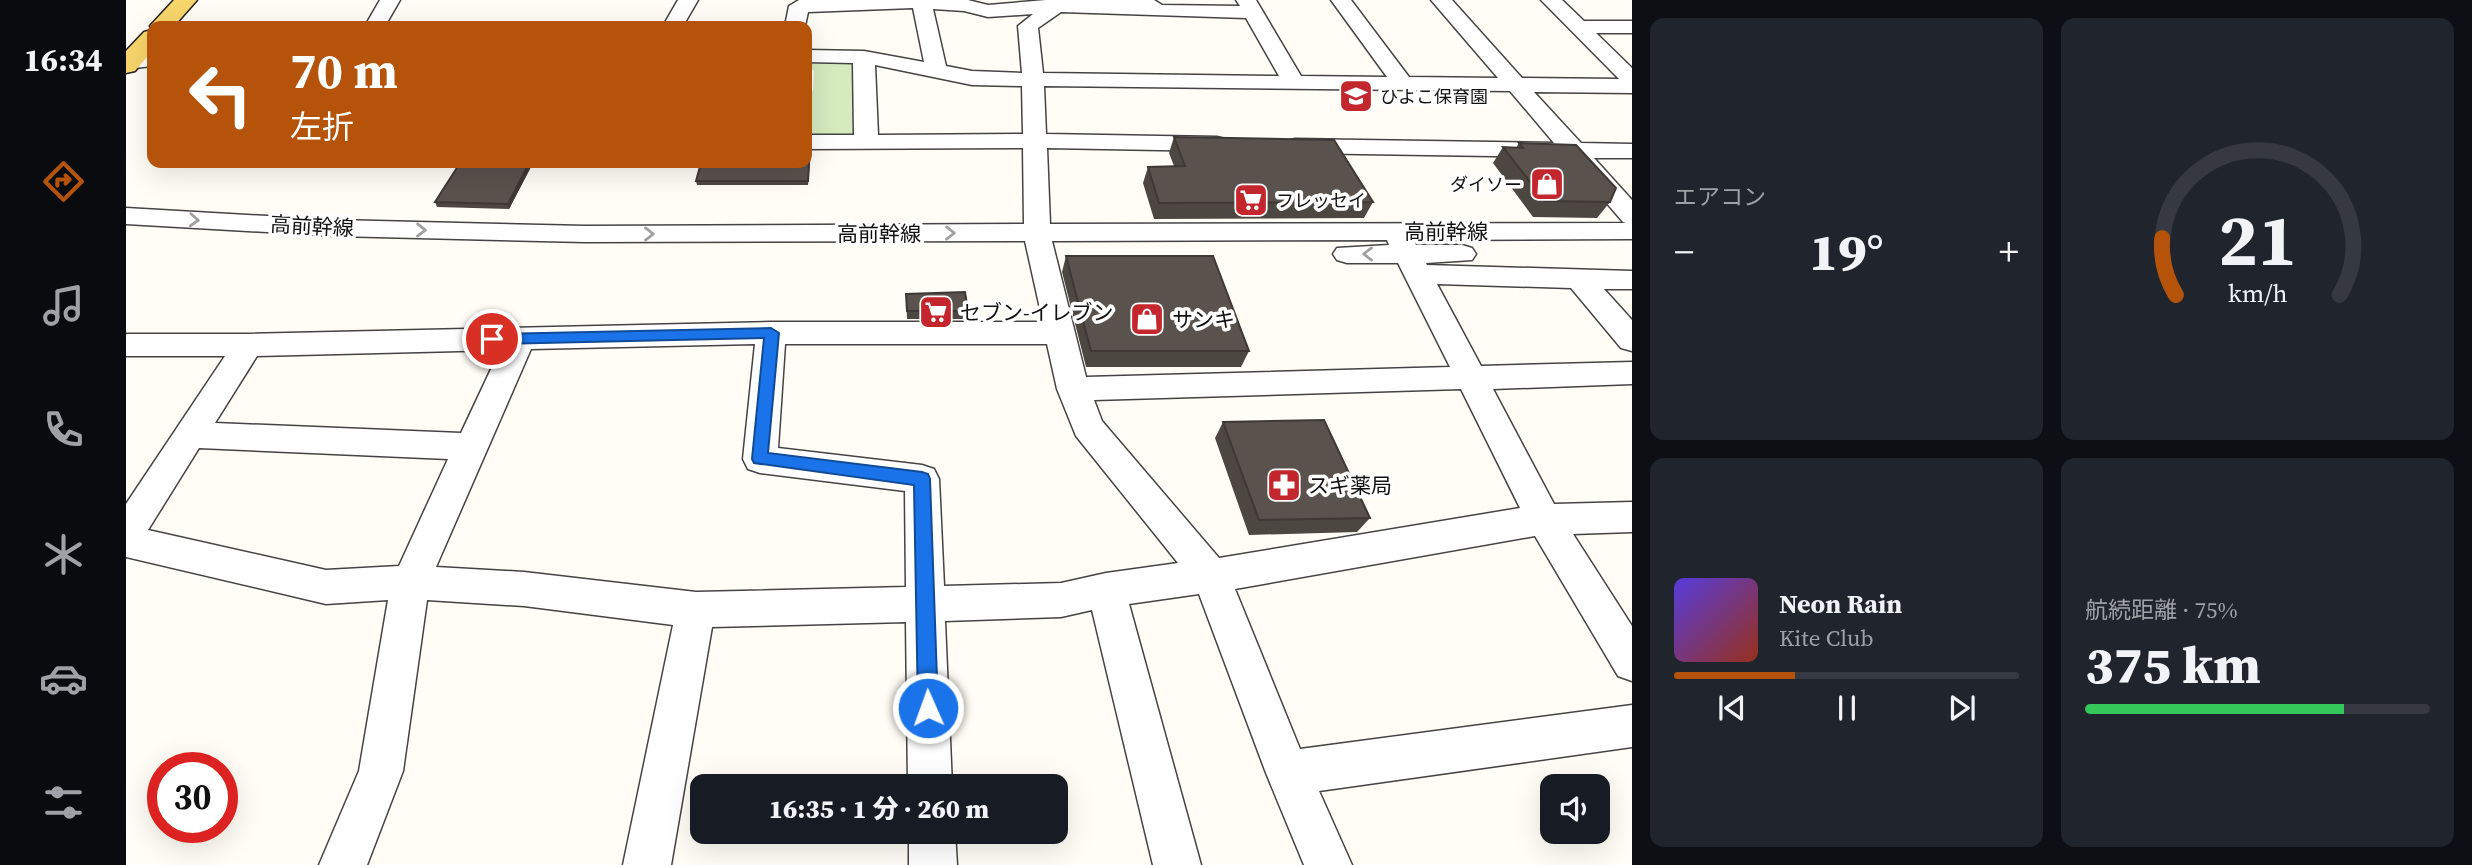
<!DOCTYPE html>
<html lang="ja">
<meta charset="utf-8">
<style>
:root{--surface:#171b24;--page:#20242c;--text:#f1f3f6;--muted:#9ea1a6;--line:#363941;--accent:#b45309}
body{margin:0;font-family:"Source Serif 4","Noto Sans JP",serif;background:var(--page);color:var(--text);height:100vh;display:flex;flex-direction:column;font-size:26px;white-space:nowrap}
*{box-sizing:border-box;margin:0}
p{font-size:23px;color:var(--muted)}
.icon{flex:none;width:38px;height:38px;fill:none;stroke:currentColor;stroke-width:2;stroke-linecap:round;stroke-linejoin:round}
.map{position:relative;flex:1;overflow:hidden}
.sheet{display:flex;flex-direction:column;gap:18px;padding:18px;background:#0d0f14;width:840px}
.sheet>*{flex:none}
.hud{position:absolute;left:21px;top:21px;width:665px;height:147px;border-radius:14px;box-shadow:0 7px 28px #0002;background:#b45309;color:#fff;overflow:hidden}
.buttons{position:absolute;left:1414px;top:774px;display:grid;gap:14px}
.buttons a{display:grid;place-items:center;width:70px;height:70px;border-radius:14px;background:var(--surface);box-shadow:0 7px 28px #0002;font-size:35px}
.speed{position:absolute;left:21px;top:752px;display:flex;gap:14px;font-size:35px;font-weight:700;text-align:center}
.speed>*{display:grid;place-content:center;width:91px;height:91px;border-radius:50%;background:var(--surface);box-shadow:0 7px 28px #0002;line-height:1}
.speed .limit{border:10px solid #d22;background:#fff;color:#111}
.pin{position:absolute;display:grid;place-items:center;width:60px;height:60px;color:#fff;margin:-30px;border:4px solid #fff;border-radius:50%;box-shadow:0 2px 7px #0007}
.me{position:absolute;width:77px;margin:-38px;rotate:358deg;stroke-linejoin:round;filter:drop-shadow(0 0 5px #0008)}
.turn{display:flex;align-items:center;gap:24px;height:147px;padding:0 28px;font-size:32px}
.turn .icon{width:91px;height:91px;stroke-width:2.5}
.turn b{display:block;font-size:49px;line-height:60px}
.big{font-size:52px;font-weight:800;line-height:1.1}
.sheet .card{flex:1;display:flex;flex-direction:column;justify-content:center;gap:10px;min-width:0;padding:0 24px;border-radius:14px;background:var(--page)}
.sheet .dial{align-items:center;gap:0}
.dial svg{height:182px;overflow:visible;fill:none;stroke:var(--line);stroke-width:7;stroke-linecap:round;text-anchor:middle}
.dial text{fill:var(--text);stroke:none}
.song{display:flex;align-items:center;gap:21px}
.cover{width:84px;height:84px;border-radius:10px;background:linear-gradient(135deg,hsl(250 70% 55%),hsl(10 70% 35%))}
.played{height:7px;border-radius:4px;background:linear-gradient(90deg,var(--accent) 35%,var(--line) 35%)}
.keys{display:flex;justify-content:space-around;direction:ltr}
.heat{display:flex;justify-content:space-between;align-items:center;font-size:38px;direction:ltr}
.charge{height:10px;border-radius:5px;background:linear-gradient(90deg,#34c759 75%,var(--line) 0)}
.sheet .tiles{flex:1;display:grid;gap:18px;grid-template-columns:repeat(2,1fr)}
.trip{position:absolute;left:564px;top:774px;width:378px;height:70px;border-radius:14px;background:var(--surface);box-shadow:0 7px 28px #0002;font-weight:800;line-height:70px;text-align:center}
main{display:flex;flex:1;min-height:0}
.tab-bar{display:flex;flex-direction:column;width:126px;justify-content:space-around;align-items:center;background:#090b0e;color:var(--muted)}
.tab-bar .icon{width:49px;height:49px}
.tab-bar .current{color:var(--accent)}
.tab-bar b{font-size:32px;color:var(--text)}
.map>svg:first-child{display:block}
.green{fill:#d5ebbd}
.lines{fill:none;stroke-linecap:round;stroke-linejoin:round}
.minor-casing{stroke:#444;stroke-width:3}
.major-casing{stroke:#222;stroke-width:3}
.minor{fill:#fff;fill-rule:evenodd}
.major{fill:#f9d66b;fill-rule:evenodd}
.wall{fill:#4d4742}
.shaded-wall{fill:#3f3936}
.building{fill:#5a524d;stroke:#3f3936;stroke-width:2}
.oneway{stroke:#a0a0a0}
.route{fill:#1a73e8;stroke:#114b97;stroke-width:2}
.labels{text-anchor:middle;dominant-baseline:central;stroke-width:7;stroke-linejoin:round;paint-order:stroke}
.far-poi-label{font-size:18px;fill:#111;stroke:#fff;text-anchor:start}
.street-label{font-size:21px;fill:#111;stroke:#fff}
.poi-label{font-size:21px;fill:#111;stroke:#fff;text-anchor:start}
</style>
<main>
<nav class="tab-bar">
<b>16:34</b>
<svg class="icon current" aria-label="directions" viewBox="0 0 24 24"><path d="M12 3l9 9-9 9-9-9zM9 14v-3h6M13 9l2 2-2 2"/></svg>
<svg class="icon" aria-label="music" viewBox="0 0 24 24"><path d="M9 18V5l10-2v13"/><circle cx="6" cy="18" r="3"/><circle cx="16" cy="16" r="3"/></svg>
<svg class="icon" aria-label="phone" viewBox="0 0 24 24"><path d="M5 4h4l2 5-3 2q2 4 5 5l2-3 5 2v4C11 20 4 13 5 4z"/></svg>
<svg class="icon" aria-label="climate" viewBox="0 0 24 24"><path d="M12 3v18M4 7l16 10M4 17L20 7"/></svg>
<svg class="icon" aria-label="car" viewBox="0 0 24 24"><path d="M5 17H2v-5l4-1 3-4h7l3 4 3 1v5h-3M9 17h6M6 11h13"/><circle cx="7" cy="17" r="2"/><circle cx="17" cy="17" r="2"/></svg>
<svg class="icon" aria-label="filters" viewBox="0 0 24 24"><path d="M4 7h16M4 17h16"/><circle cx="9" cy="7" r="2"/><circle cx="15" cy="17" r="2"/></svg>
</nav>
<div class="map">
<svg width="1506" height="865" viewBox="0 0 1506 865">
<rect width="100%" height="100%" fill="#fffdf5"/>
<!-- green -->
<path class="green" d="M681,58L732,60L733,134L728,137L681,138V91H687L688,70L681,69Z"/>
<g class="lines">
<!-- minor casing -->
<g class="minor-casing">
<path id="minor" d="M254,0H274L259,26H239Z
M552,0H572L557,26H537Z
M673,0H842L862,5L920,0H1028L1036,5L1114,6L1110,0H1130L1175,76L1261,77L1205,0H1225L1283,77L1372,78L1305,0H1326L1396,78L1493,79L1415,0H1436L1458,21H1506V33H1470L1506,68V93L1408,92L1455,143L1506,144V158H1468L1506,200V239L1288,240L1290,245H1336L1346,248L1350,254L1346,260L1300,263L1301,265L1506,271V289H1478L1506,320V351L1495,348L1445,288L1311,284L1355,366L1506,362V384L1367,389L1428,504L1506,502V532L1447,534L1506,626V681L1492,676L1409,536L1109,589L1174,749L1506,705V747L1193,791L1226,865H1178L1140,773L1073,594L1003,604L1075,865H1027L966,610L935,617L819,621L826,786H782L780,622L586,627L545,865H497L547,625L398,606L301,600L277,771L241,865H193L233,771L262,600L200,604L0,557V504L99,356H0V334H122L645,322H917L899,241L459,242L210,236L0,224V208L210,220L459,226L898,224L897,148L681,149V135H728L727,63L681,62V50L738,51L798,62L787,8L682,12L679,26H659L663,6ZM807,9L838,11L862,17L907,14L892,26L896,73L846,71L820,66ZM935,12L1120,18L1153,76L917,73L912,28ZM749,65L846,85L896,86L897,134L752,135ZM918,86L1384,91L1428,143L1169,139L1161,141L1157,146L1161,151L1169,153L1441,157L1497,222L1500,223L924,224L921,148L1091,151L1099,149L1103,144L1099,139L1091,137L920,134ZM1261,240L1263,245L1211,248L1207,254L1211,260L1221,263H1272L1324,367L960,377L926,241ZM629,344L617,459L622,469L634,473L779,491L780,587L570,592L398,572L310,567L405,349ZM659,344H921L931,389L950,436L1052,563L980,573L935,583L818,586L813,479L808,469L796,465L652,448ZM374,350L335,433L89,423L131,356ZM1335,389L1394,508L1093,558L976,421L968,400ZM73,448L322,459L273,566L200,570L22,530Z
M26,54V66L0,69V57Z
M783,831H829L831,865H783Z"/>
</g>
<!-- major casing -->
<g class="major-casing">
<path id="major" d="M48,0H71L48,26H26V29L24,26Z
M26,30V51L9,71L0,73V51L18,32Z"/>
</g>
<!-- minor -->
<use href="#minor" class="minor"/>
<!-- major -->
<use href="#major" class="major"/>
</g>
<!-- wall -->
<path class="wall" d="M1048,137L1247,202L1238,218L1028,219L1017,183L1022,167L1048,166L1043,153Z
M1393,143L1484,202L1471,218L1407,217L1367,163L1377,147L1390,148Z
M685,152L682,185H571L570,181Z
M334,163H407L383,209L311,207L309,202Z
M940,256L1123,351L1115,367H960L936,272Z
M780,294L842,311L841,319H781Z
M1097,422L1244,518L1231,532L1123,535L1089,438Z"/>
<!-- shaded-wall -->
<path class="shaded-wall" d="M403,163H407L383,209L382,204Z"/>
<!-- building -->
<path class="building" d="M1048,137L1208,140L1247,202L1033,203L1022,167L1059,166Z
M1393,143L1450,145L1490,188L1484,202L1419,201L1377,147L1397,148Z
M681,146L684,147L682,181H570L575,163H681Z
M334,163H403L382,204L309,202Z
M940,256H1087L1123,351H965Z
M839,292L842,311H781L780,294Z
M1198,420L1244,518L1133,520L1097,422Z"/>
<!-- one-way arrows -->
<defs><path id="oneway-chevron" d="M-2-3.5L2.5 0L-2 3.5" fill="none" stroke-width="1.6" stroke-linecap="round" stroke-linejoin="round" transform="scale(1.75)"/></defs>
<g class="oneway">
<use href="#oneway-chevron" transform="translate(68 220) rotate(3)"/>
<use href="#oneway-chevron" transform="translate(295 230) rotate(1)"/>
<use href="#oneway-chevron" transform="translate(824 233)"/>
<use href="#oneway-chevron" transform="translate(523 234)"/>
<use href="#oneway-chevron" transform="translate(1242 254) rotate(-180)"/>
</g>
<!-- route -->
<path class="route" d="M645,328L653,333L642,453L796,472L802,474L804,479L812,708L809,715L802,718L795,715L792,708L788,485L628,463L626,459L638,338L366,344L359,339L366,334Z"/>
<!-- icons -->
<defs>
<g id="school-square" transform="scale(1.75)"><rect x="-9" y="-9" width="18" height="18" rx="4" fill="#c4262e" stroke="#fff"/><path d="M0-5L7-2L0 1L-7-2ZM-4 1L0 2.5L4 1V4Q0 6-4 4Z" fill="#fff"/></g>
<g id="shop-square" transform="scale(1.75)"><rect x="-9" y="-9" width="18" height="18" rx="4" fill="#c4262e" stroke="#fff"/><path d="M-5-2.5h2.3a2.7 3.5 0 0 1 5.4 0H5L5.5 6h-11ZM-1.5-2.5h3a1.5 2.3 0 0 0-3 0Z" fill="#fff"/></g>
<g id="supermarket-square" transform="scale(1.75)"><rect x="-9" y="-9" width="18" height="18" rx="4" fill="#c4262e" stroke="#fff"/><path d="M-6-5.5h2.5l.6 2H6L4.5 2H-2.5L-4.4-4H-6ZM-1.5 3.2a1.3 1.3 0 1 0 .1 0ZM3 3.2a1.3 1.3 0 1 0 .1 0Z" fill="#fff"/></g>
<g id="pharmacy-square" transform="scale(1.75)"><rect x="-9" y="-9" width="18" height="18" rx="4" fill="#c4262e" stroke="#fff"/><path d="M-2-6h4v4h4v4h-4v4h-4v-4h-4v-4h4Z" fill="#fff"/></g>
</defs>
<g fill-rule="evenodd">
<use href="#school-square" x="1230" y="96"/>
<use href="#shop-square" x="1421" y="184"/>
<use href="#supermarket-square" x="1125" y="200"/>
<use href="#supermarket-square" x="810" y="312"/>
<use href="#shop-square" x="1021" y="319"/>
<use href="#pharmacy-square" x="1158" y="485"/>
</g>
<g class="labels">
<!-- far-poi labels -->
<g class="far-poi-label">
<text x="1254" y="96">ひよこ保育園</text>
<text x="1396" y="184" text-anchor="end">ダイソー</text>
<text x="1150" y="200">フレッセイ</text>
</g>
<!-- street labels -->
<g class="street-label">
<text transform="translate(186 226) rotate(3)">高前幹線</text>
<text x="1320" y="231">高前幹線</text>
<text x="753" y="233">高前幹線</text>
</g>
<!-- poi labels -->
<g class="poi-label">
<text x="834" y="312">セブン-イレブン</text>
<text x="1046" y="319">サンキ</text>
<text x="1182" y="485">スギ薬局</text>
</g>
</g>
</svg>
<div class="buttons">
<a><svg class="icon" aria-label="sound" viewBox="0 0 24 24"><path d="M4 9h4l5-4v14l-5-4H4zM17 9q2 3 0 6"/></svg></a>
</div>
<div class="speed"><div class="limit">30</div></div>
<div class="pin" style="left:366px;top:339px;background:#d93025"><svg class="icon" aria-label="arrive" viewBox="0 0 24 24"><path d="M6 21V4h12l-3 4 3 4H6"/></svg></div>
<svg class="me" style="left:802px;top:708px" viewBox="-20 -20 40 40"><circle r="17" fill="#1a73e8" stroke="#fff" stroke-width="3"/><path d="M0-11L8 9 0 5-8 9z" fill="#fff"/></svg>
<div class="trip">16:35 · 1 分 · 260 m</div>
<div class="hud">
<div class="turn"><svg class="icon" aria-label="left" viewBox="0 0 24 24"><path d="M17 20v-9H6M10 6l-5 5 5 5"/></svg><div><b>70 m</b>左折</div></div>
</div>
</div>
<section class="sheet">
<div class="tiles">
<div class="card"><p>エアコン</p>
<div class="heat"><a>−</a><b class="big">19°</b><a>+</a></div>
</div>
<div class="card dial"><svg viewBox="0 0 100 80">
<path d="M14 69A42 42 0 1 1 86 69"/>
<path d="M14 69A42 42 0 0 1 8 44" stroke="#b45309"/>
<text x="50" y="56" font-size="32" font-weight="700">21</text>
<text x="50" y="72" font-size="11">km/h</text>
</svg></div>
<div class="card">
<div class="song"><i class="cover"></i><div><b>Neon Rain</b><p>Kite Club</p></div></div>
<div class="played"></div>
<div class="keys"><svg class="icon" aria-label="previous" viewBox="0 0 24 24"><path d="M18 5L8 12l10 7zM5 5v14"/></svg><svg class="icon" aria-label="pause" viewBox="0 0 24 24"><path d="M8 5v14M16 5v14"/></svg><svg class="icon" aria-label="next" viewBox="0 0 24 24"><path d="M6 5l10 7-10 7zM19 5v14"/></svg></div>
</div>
<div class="card"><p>航続距離 · 75%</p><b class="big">375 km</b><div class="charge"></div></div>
</div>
</section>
</main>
